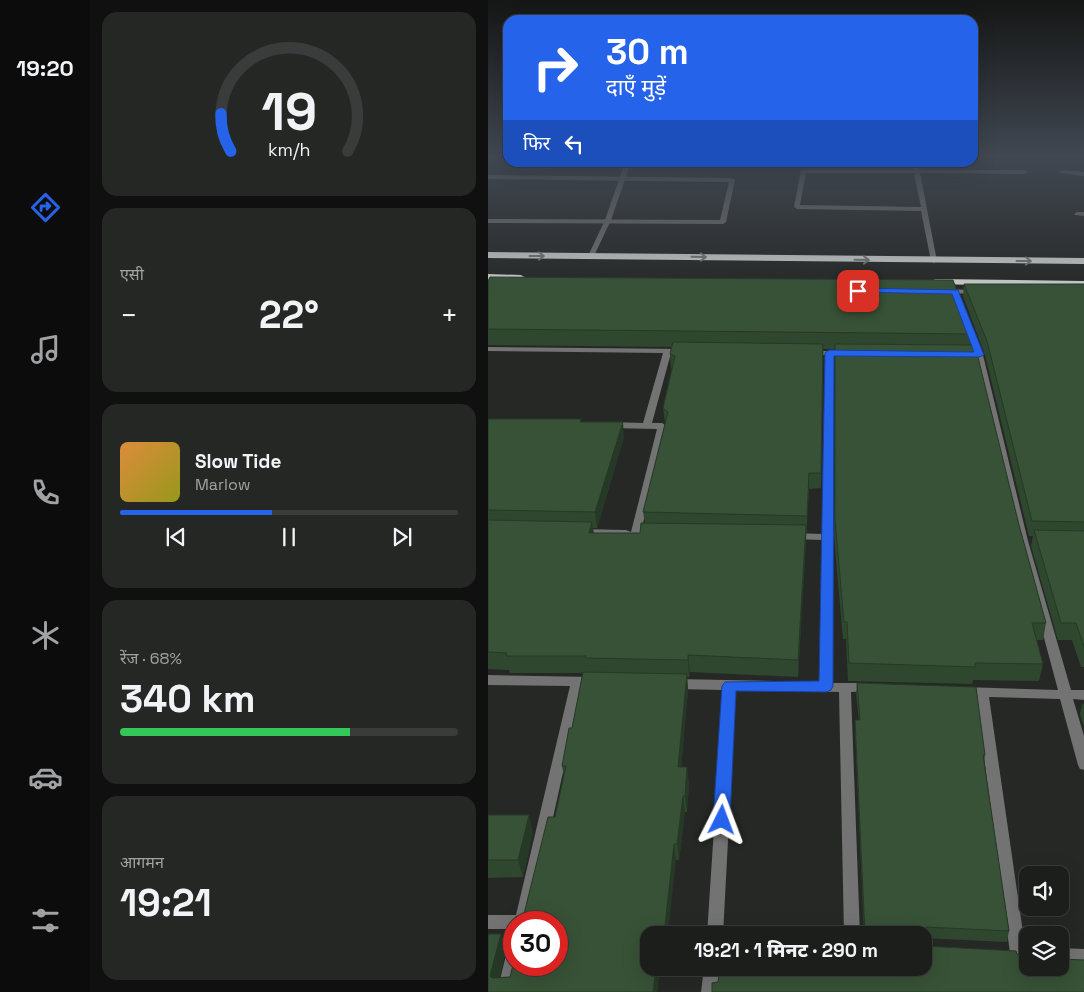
<!DOCTYPE html>
<html lang="hi">
<meta charset="utf-8">
<style>
:root{--surface:#1c1e1c;--page:#252725;--text:#f1f3f6;--muted:#a0a2a3;--line:#3a3c3b;--accent:#2563eb}
body{margin:0;font-family:"Space Grotesk","Noto Sans Devanagari",sans-serif;background:var(--page);color:var(--text);height:100vh;display:flex;flex-direction:column;font-size:19px;white-space:nowrap}
*{box-sizing:border-box;margin:0}
p{font-size:16px;color:var(--muted)}
.icon{flex:none;width:28px;height:28px;fill:none;stroke:currentColor;stroke-width:2;stroke-linecap:round;stroke-linejoin:round}
.map{position:relative;flex:1;overflow:hidden}
.details{display:flex;flex-direction:column;gap:12px;padding:12px;background:#0f100f;width:398px}
.details>*{flex:none}
.hud{position:absolute;left:15px;top:15px;width:475px;height:152px;border-radius:15px;box-shadow:0 5px 20px #0002,0 0 0 1px var(--line);background:#2563eb;color:#fff;overflow:hidden}
.buttons{position:absolute;left:531px;top:866px;display:grid;gap:10px}
.buttons a{display:grid;place-items:center;width:50px;height:50px;border-radius:10px;background:var(--surface);box-shadow:0 5px 20px #0002,0 0 0 1px var(--line);font-size:25px}
.speed{position:absolute;left:15px;top:911px;display:flex;gap:10px;font-size:25px;font-weight:700;text-align:center}
.speed>*{display:grid;place-content:center;width:65px;height:65px;border-radius:50%;background:var(--surface);box-shadow:0 5px 20px #0002,0 0 0 1px var(--line);line-height:1}
.speed .limit{border:8px solid #d22;background:#fff;color:#111}
.pin{position:absolute;display:grid;place-items:center;width:42px;height:42px;color:#fff;margin:-21px;border-radius:10px;box-shadow:0 2px 8px #0006}
.me{position:absolute;width:55px;margin:-28px;rotate:3deg;stroke-linejoin:round;filter:drop-shadow(0 0 4px #0008)}
.turn{display:flex;align-items:center;gap:18px;height:105px;padding:0 20px;font-size:22px}
.turn .icon{width:65px;height:65px;stroke-width:2.5}
.turn b{display:block;font-size:35px;line-height:42px}
.then{display:flex;align-items:center;height:48px;padding:0 20px;background:#0003;gap:10px;font-size:19px}
.big{font-size:38px;font-weight:800;line-height:1.1}
.details .card{flex:1;display:flex;flex-direction:column;justify-content:center;gap:8px;min-width:0;padding:0 18px;border-radius:15px;background:var(--page)}
.details .dial{align-items:center;gap:0}
.dial svg{height:130px;overflow:visible;fill:none;stroke:var(--line);stroke-width:7;stroke-linecap:round;text-anchor:middle}
.dial text{fill:var(--text);stroke:none}
.song{display:flex;align-items:center;gap:15px}
.cover{width:60px;height:60px;border-radius:8px;background:linear-gradient(135deg,hsl(30 70% 55%),hsl(60 70% 35%))}
.played{height:5px;border-radius:2px;background:linear-gradient(90deg,var(--accent) 45%,var(--line) 45%)}
.keys{display:flex;justify-content:space-around;direction:ltr}
.heat{display:flex;justify-content:space-between;align-items:center;font-size:28px;direction:ltr}
.charge{height:8px;border-radius:4px;background:linear-gradient(90deg,#34c759 68%,var(--line) 0)}
.trip{position:absolute;left:152px;top:926px;width:292px;height:50px;border-radius:15px;background:var(--surface);box-shadow:0 5px 20px #0002,0 0 0 1px var(--line);font-weight:800;line-height:50px;text-align:center}
main{display:flex;flex:1;min-height:0}
.dock{display:flex;flex-direction:column;width:90px;justify-content:space-around;align-items:center;background:#0b0c0b;color:var(--muted)}
.dock .icon{width:35px;height:35px}
.dock .current{color:var(--accent)}
.dock b{font-size:22px;color:var(--text)}
.map>svg:first-child{display:block}
.lines{fill:none;stroke-linecap:round;stroke-linejoin:round}
.minor{fill:#727372;fill-rule:evenodd}
.tertiary{fill:#727372;fill-rule:evenodd}
.trunk{fill:#cdd0cd;fill-rule:evenodd}
.wall{fill:#2f472e}
.shaded-wall{fill:#263926}
.building{fill:#375236;stroke:#263926}
.oneway{stroke:#757774}
.route{fill:#2563eb;stroke:#184099}
</style>
<main>
<nav class="dock">
<b>19:20</b>
<svg class="icon current" aria-label="directions" viewBox="0 0 24 24"><path d="M12 3l9 9-9 9-9-9zM9 14v-3h6M13 9l2 2-2 2"/></svg>
<svg class="icon" aria-label="music" viewBox="0 0 24 24"><path d="M9 18V5l10-2v13"/><circle cx="6" cy="18" r="3"/><circle cx="16" cy="16" r="3"/></svg>
<svg class="icon" aria-label="phone" viewBox="0 0 24 24"><path d="M5 4h4l2 5-3 2q2 4 5 5l2-3 5 2v4C11 20 4 13 5 4z"/></svg>
<svg class="icon" aria-label="climate" viewBox="0 0 24 24"><path d="M12 3v18M4 7l16 10M4 17L20 7"/></svg>
<svg class="icon" aria-label="car" viewBox="0 0 24 24"><path d="M5 17H2v-5l4-1 3-4h7l3 4 3 1v5h-3M9 17h6M6 11h13"/><circle cx="7" cy="17" r="2"/><circle cx="17" cy="17" r="2"/></svg>
<svg class="icon" aria-label="filters" viewBox="0 0 24 24"><path d="M4 7h16M4 17h16"/><circle cx="9" cy="7" r="2"/><circle cx="15" cy="17" r="2"/></svg>
</nav>
<section class="details">
<div class="card dial"><svg viewBox="0 0 100 80">
<path d="M14 69A42 42 0 1 1 86 69"/>
<path d="M14 69A42 42 0 0 1 8 46" stroke="#2563eb"/>
<text x="50" y="56" font-size="32" font-weight="700">19</text>
<text x="50" y="72" font-size="11">km/h</text>
</svg></div>
<div class="card"><p>एसी</p>
<div class="heat"><a>−</a><b class="big">22°</b><a>+</a></div>
</div>
<div class="card">
<div class="song"><i class="cover"></i><div><b>Slow Tide</b><p>Marlow</p></div></div>
<div class="played"></div>
<div class="keys"><svg class="icon" aria-label="previous" viewBox="0 0 24 24"><path d="M18 5L8 12l10 7zM5 5v14"/></svg><svg class="icon" aria-label="pause" viewBox="0 0 24 24"><path d="M8 5v14M16 5v14"/></svg><svg class="icon" aria-label="next" viewBox="0 0 24 24"><path d="M6 5l10 7-10 7zM19 5v14"/></svg></div>
</div>
<div class="card"><p>रेंज · 68%</p><b class="big">340 km</b><div class="charge"></div></div>
<div class="card"><p>आगमन</p><b class="big">19:21</b></div>
</section>
<div class="map">
<svg width="597" height="992" viewBox="0 0 597 992">
<rect width="100%" height="100%" fill="#262826"/>
<g class="lines">
<!-- minor -->
<path class="minor" d="M424,162H430L431,170H537L540,172L537,174L432,173L449,261L446,263L443,261L433,211L309,209L306,207L313,170H426ZM318,173H426L433,207L312,205Z
M574,170L597,172V176L572,173L571,172Z
M0,175L244,178L247,180L238,222L235,224L0,223V219L232,220L241,182L0,179Z
M589,212H597V216L587,215L586,214Z
M477,323H480L484,325L495,355L540,541L583,690H597V700L585,699L597,739V770L592,769L590,765L572,699L501,697L538,953L536,958L530,961L524,958L522,953L488,697L471,695L469,692L471,689L475,687L570,690L530,541L487,355L476,325Z
M0,347L198,349V353H183L164,423H174L179,426L152,535L148,536L143,533L138,536L93,535L88,532L93,529L138,530L143,532L169,429L121,428L116,425L121,422L155,423L175,353L0,351Z
M319,351H360L364,353L360,355H345L344,683H381L385,685L387,688L385,691L363,692L372,935H356L351,692L248,690L235,935H219L235,690L188,689L184,687L182,684L184,681L188,679L332,682L334,540L305,539L300,536L305,533L334,534L337,355H319Z
M0,675L106,677L110,679L112,682L110,685L94,686L42,922H26V929H0V915H28L82,686L0,685Z
M26,947V965H32L25,992H9L18,955L20,950Z
M572,948L597,949V965L572,964Z
M216,968H232L229,992H213Z"/>
<!-- tertiary -->
<path class="tertiary" d="M4,155H11L0,161V157Z
M137,162H143L123,220L106,256L101,257L100,256L117,220Z
M453,289L489,290L493,292L489,294L456,293L452,291Z"/>
<!-- trunk -->
<path class="trunk" d="M0,252L597,258V264L0,258Z
M0,274L33,275L38,278L33,281L0,280Z
M447,279L597,281V287L444,284L442,282Z"/>
</g>
<!-- wall -->
<path class="wall" d="M0,281L485,334L484,345L531,525L558,623L555,640H549L555,664L551,681L485,680L484,684L360,681L358,639H355L346,536L347,349H335L333,488L321,489L310,677L202,672L201,677H199L200,690L193,767L201,783L199,812H197L191,860H188L161,935L172,968L169,992H0L13,934L18,950L11,978L22,977L67,817L76,776L74,766L84,728L95,673H22L21,670L0,669V419H93V422L136,437L109,528H105L106,533H152L157,523L155,512L177,423L175,408L184,368H183L182,354L184,347L0,345Z
M476,284H597V667H593L584,640H570L543,546L545,536H541L497,355L475,296Z
M369,683L497,755L496,762L521,931L519,942L436,938V935H376L367,731V720H371L368,694Z
M594,704H597V731L592,714Z
M0,815L45,833L35,877L0,878Z
M26,934V958L23,947Z"/>
<!-- shaded-wall -->
<path class="shaded-wall" d="M135,422L136,437L109,528L107,512Z
M321,473V489L318,532L319,516Z
M104,522L106,538L101,533Z
M318,525V542L310,677V660Z
M200,655L202,672L201,677L200,660Z
M199,674L200,690L192,783L190,767Z
M199,767L201,783L199,812L197,796Z
M195,796L197,812L191,860L189,844Z
M41,815L45,833L35,877L30,860Z
M186,844L188,860L180,935H176Z
M13,934L18,950L7,992L2,976Z
M168,968H172L169,992H165Z"/>
<!-- building -->
<path class="building" d="M2,277L465,280L485,334L0,329V281Z
M476,284H597V522L544,521L499,341Z
M185,342L335,344L333,473H321L319,516L155,512L180,412L175,408L187,356L182,354Z
M347,344L487,345L531,525L558,623H544L555,664L487,663V667L361,663L359,622H356L347,520Z
M0,419H93L92,422H135L107,512L0,510Z
M0,520L104,522L101,533H152L153,523L318,525L310,660L200,655V660L98,658V656H18L19,653L0,652Z
M546,530L597,531V649L588,623H573Z
M95,672L199,674L190,767H199L197,796H195L189,844H186L176,935H161V968H168L165,992H0V934H13L2,976L4,978L22,977L26,961V965H69V922H34L60,817H67L78,766H74L81,728H84Z
M369,683L488,687L497,755H495L521,931L438,927L436,929V935H377L367,720H372Z
M594,704H597V711Z
M0,815H41L30,860H0Z
M23,934H26V948L23,947Z
M436,946L528,951L529,954H537V959H540V968H572V959L597,960V992H224V983L230,982L232,968H436Z"/>
<!-- one-way arrows -->
<defs><path id="oneway-shaft" d="M-6 0H5M1.5-3L5.5 0L1.5 3" fill="none" stroke-width="1.6" stroke-linecap="round" stroke-linejoin="round" transform="scale(1.25)"/></defs>
<g class="oneway">
<use href="#oneway-shaft" transform="translate(49 256)"/>
<use href="#oneway-shaft" transform="translate(211 257) rotate(1)"/>
<use href="#oneway-shaft" transform="translate(374 260) rotate(1)"/>
<use href="#oneway-shaft" transform="translate(536 261)"/>
</g>
<!-- sky -->
<linearGradient id="sky" x2="0" y2="1"><stop stop-color="#151615"/><stop offset="0.53" stop-color="#414852"/><stop offset="1" stop-color="#414852" stop-opacity="0"/></linearGradient>
<rect width="597" height="294" fill="url(#sky)"/>
<!-- route -->
<path class="route" d="M370,288L470,290L496,355L491,357L346,356L345,686L343,690L338,692L248,691L242,820L239,825L234,827L228,825L225,820L234,686L237,682L331,681L337,353L341,350L486,352L464,294L367,292V289Z"/>
</svg>
<div class="buttons">
<a><svg class="icon" aria-label="sound" viewBox="0 0 24 24"><path d="M4 9h4l5-4v14l-5-4H4zM17 9q2 3 0 6"/></svg></a>
<a><svg class="icon" aria-label="layers" viewBox="0 0 24 24"><path d="M12 4l9 5-9 5-9-5zM3 14l9 5 9-5"/></svg></a>
</div>
<div class="speed"><div class="limit">30</div></div>
<div class="pin" style="left:370px;top:291px;background:#d93025"><svg class="icon" aria-label="arrive" viewBox="0 0 24 24"><path d="M6 21V4h12l-3 4 3 4H6"/></svg></div>
<svg class="me" style="left:234px;top:820px" viewBox="-20 -20 40 40"><path d="M0-17L14 15 0 8-14 15z" fill="#2563eb" stroke="#fff" stroke-width="4"/></svg>
<div class="trip">19:21 · 1 मिनट · 290 m</div>
<div class="hud">
<div class="turn"><svg class="icon" aria-label="right" viewBox="0 0 24 24"><path d="M7 20v-9h11M14 6l5 5-5 5"/></svg><div><b>30 m</b>दाएँ मुड़ें</div></div>
<div class="then">फिर<svg class="icon" aria-label="left" viewBox="0 0 24 24"><path d="M17 20v-9H6M10 6l-5 5 5 5"/></svg></div>
</div>
</div>
</main>
